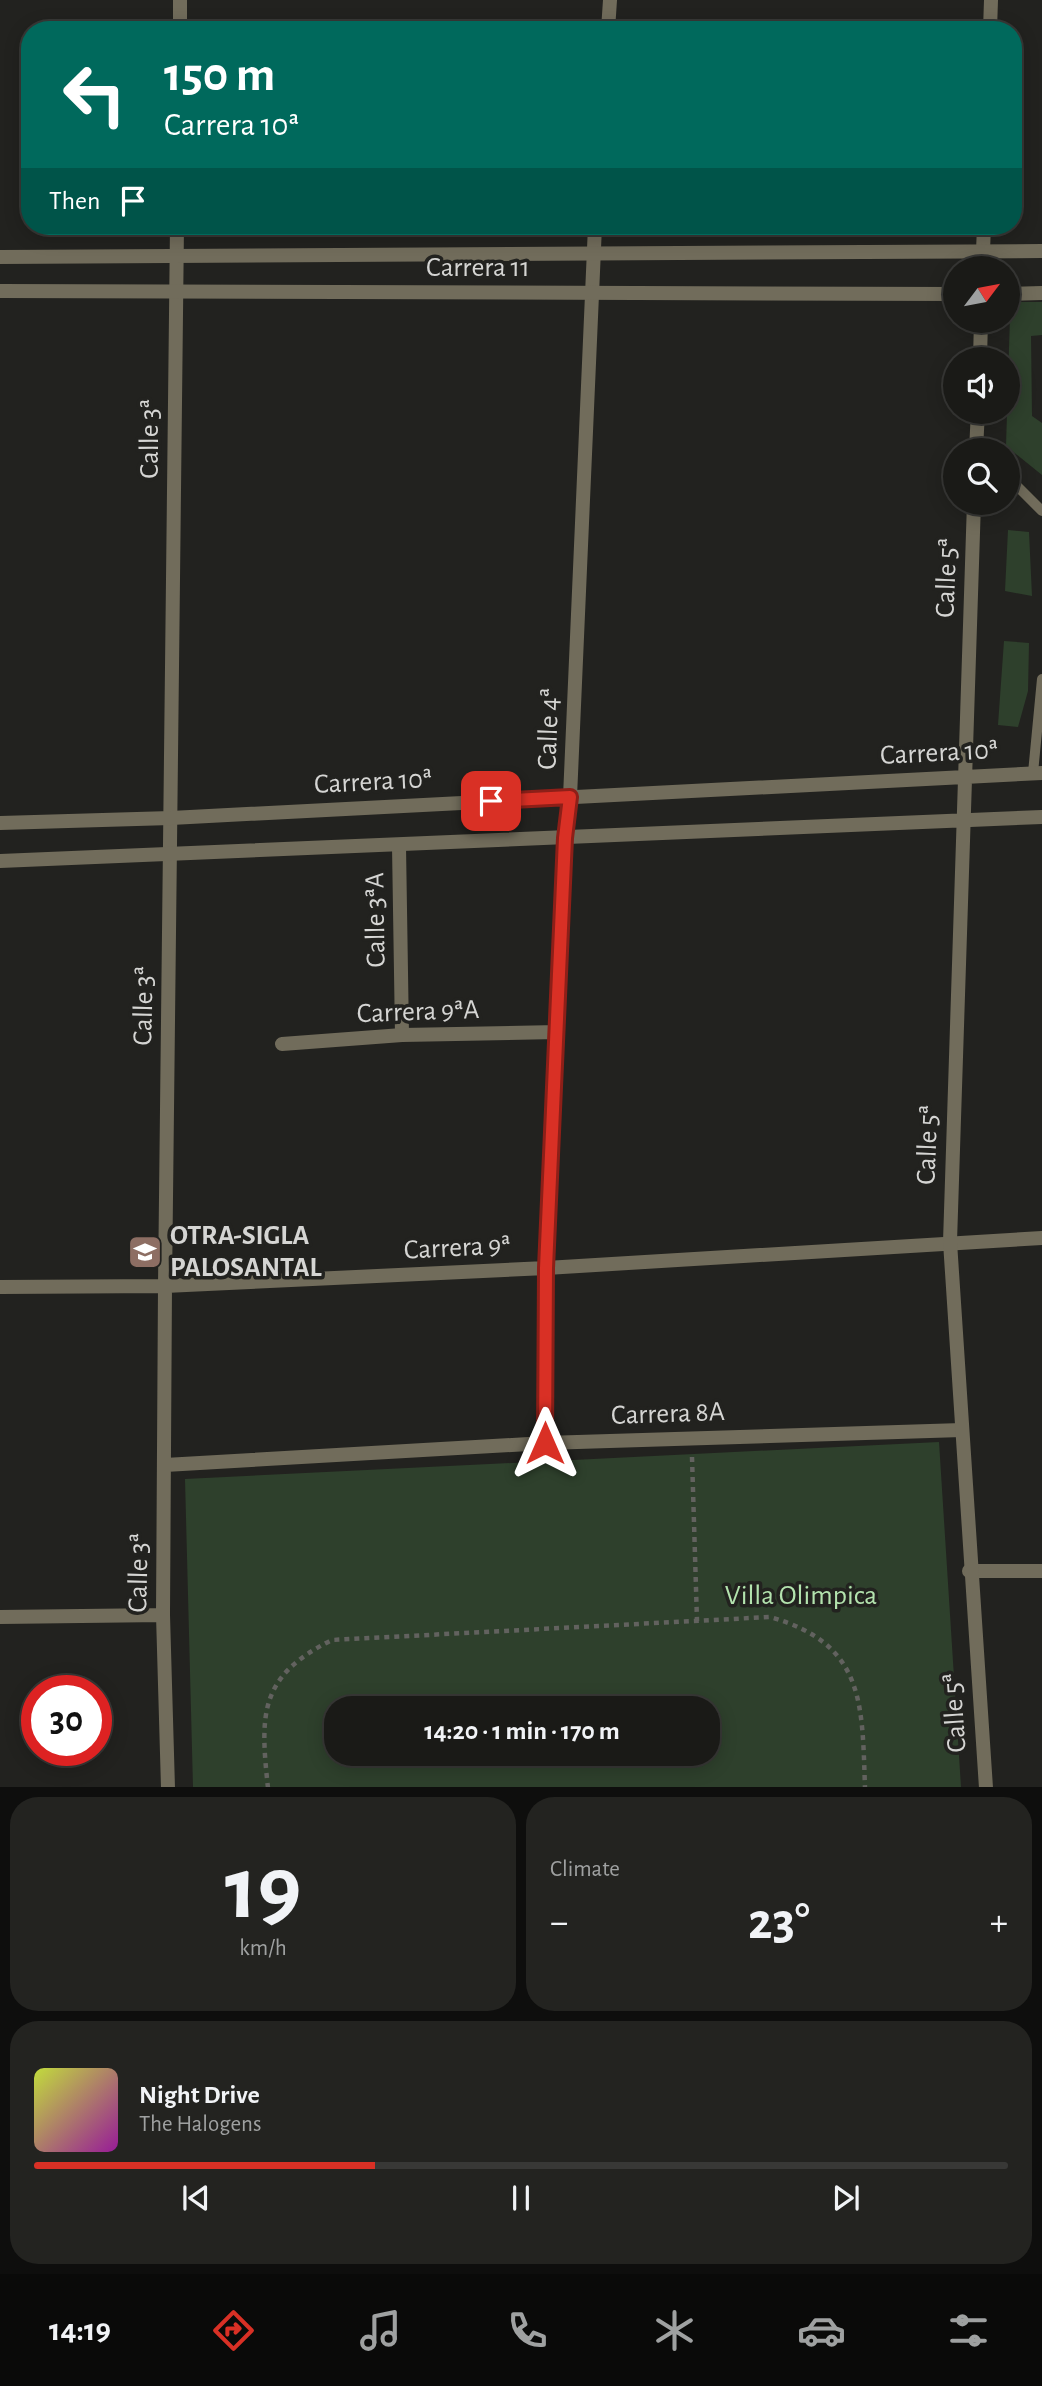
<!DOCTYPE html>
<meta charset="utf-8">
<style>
:root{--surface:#1a1a17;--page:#232320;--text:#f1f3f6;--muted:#9fa1a1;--line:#383836;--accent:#d93025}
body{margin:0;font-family:"Alegreya Sans",sans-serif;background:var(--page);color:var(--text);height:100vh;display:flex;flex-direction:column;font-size:26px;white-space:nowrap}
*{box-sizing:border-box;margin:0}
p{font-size:23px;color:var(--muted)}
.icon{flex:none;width:38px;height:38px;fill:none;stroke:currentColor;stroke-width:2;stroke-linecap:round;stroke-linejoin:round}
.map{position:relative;height:1787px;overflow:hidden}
.side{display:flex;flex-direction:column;gap:10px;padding:10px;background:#0e0e0d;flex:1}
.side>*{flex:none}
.hud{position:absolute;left:21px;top:21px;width:1001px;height:214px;border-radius:28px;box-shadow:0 4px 18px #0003,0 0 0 2px var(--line);background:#00695c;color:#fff;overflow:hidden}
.needle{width:46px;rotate:58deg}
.buttons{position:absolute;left:943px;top:256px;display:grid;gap:14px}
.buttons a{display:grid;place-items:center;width:77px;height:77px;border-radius:50%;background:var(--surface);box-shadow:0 4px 18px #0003,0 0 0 2px var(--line);font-size:35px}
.speed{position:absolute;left:21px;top:1675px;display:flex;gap:14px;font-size:35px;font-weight:700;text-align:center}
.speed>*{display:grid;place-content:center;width:91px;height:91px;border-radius:50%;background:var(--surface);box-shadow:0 4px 18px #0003,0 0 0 2px var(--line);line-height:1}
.speed .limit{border:10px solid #d22;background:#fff;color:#111}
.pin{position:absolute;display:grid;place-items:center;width:60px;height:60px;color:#fff;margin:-30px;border-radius:14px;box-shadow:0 4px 10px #0006}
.me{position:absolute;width:77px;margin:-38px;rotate:0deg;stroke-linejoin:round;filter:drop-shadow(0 0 5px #0008)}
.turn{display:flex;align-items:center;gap:24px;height:147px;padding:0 28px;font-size:32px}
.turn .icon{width:91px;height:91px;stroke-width:2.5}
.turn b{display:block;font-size:49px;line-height:60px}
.then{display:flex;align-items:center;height:66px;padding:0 28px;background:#0003;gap:14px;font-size:26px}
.big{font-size:52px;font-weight:600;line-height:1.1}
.side .widget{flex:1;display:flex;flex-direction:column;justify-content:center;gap:10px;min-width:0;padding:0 24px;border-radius:28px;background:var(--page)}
.side .dial{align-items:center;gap:0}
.dial b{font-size:91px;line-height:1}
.song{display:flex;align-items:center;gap:21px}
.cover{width:84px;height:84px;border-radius:10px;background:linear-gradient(135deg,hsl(70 70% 55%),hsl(300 70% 35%))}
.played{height:7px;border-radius:4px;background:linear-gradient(90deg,var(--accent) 35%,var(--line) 35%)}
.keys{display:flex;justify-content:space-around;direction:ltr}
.heat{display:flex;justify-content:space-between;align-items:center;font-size:38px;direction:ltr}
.side .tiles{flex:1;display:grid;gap:10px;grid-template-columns:1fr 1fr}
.widget:last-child{grid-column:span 2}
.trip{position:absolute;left:324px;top:1696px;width:396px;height:70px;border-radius:28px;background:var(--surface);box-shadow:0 4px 18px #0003,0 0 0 2px var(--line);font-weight:600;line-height:70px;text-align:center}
.tab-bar{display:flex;height:112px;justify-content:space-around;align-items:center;background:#0a0a09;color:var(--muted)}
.tab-bar .icon{width:49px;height:49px}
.tab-bar .current{color:var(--accent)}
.tab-bar b{font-size:32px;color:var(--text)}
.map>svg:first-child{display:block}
.green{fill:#2e402c;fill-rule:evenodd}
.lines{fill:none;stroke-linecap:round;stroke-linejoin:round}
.path{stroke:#62625f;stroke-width:4.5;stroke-dasharray:5 5;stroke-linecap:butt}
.service{stroke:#716c5b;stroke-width:10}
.pedestrian{stroke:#716c5b;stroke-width:14}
.minor{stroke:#716c5b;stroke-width:14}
.tertiary{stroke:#716c5b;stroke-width:14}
.route-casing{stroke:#8d1f18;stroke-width:18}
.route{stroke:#d93025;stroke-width:12}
.labels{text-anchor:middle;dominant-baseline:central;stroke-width:7;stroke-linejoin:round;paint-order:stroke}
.street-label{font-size:28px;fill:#d5d5d3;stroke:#22221f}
.poi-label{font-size:28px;font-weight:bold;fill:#d5d5d3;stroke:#22221f;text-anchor:start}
.park-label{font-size:28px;fill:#b3e3ae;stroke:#22221f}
</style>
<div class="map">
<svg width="1042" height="1788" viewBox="0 0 1042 1788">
<rect width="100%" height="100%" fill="#22221f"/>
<!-- green -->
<path class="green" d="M1020,302H1042V335L1031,336L1032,416L1042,423V475L1006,446L1010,316L1012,308Z
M1008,530L1029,532L1032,596L1005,591Z
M1004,641L1029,643L1028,691L1018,727L998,725Z
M939,1442L961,1787H193L185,1479ZM336,1708H707V1754H336Z"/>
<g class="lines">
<!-- path -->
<path class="path" d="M692,1457L697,1621
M268,1788C260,1714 259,1676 332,1640L770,1617C865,1644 862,1703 865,1788"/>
<!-- service -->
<path class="service" d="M1008,477L1042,511
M1033,773L1042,679"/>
<!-- pedestrian -->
<path class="pedestrian" d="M399,846L402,1035"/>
<!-- minor -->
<path class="minor" d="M180,30V0
M608,30L610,0
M990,30L991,0
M983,251L984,226
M282,1044L402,1035L557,1032
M0,1287L165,1286L546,1268L1042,1238
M545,1443L546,1268L565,838L570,797L595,226
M165,1465L545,1443L962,1430
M969,1571H1042
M0,1617L163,1615
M168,1788L163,1615L165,1286L177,226"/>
<!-- tertiary -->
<path class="tertiary" d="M0,257L1042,251
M0,291L956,294
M1008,294L1042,293
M980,359L981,320
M976,450L978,411
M974,502L950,1242L986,1788
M0,823L171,818L1042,773
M0,861L1042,817"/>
</g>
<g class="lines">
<!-- route casing -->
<g class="route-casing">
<path id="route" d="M491,801L570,797L565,838L546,1268L545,1443"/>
</g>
<!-- route -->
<use href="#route" class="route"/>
</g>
<!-- icons -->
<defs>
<g id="school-square" transform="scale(1.75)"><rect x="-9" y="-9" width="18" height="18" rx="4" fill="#8d6e63" stroke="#22221f"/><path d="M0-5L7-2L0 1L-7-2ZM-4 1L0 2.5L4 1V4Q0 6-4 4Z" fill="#fff"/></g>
</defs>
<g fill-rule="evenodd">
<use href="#school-square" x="145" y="1252"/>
</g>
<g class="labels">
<!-- street labels -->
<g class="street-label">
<text x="478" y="268">Carrera 11</text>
<text transform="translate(150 439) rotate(-90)">Calle 3ª</text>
<text transform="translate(947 578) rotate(-88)">Calle 5ª</text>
<text transform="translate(549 729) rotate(-88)">Calle 4ª</text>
<text transform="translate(939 753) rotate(-3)">Carrera 10ª</text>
<text transform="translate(373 782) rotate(-3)">Carrera 10ª</text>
<text transform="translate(376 920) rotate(-91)">Calle 3ªA</text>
<text transform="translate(144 1006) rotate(-89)">Calle 3ª</text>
<text transform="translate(418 1012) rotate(-2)">Carrera 9ªA</text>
<text transform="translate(928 1145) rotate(-88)">Calle 5ª</text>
<text transform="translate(457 1248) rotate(-3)">Carrera 9ª</text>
<text transform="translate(668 1414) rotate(-2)">Carrera 8A</text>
<text transform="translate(139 1573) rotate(-89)">Calle 3ª</text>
<text transform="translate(955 1713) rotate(-94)">Calle 5ª</text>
</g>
<!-- poi labels -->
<g class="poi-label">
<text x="170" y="1236">OTRA-SIGLA<tspan x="170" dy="32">PALOSANTAL</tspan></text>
</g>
<!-- park labels -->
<g class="park-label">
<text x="801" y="1596">Villa Olimpica</text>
</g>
</g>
</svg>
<div class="buttons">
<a><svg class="needle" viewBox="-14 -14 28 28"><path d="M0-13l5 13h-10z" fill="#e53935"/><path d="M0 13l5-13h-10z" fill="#9fa1a1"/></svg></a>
<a><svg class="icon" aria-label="sound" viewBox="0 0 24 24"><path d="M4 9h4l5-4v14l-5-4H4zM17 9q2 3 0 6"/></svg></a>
<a><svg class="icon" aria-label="search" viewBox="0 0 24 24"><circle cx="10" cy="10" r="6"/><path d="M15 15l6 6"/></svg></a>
</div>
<div class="speed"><div class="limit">30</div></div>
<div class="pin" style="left:491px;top:801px;background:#d93025"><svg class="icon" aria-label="arrive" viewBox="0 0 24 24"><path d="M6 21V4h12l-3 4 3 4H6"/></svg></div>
<svg class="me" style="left:545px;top:1443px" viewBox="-20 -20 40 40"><path d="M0-17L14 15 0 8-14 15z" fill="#d93025" stroke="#fff" stroke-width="4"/></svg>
<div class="trip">14:20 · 1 min · 170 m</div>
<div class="hud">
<div class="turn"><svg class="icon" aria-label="left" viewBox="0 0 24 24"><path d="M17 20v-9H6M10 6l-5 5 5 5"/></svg><div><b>150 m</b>Carrera 10ª</div></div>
<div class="then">Then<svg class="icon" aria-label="arrive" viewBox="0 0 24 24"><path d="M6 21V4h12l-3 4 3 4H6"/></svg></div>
</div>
</div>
<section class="side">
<div class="tiles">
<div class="widget dial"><b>19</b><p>km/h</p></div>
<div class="widget"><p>Climate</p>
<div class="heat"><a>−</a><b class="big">23°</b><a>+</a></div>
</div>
<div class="widget">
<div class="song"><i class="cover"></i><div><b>Night Drive</b><p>The Halogens</p></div></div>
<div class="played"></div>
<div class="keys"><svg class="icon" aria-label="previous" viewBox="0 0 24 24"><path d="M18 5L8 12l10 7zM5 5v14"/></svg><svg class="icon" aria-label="pause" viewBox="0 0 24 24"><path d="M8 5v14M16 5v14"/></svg><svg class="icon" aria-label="next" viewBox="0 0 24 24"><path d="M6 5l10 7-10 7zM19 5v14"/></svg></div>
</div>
</div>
</section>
<nav class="tab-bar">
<b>14:19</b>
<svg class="icon current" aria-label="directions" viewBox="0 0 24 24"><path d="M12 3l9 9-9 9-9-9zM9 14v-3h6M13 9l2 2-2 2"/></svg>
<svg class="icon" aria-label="music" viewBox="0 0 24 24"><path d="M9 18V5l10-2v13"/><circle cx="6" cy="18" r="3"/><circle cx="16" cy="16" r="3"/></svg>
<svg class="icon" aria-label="phone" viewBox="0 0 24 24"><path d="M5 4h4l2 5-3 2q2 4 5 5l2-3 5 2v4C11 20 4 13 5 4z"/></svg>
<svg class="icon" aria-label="climate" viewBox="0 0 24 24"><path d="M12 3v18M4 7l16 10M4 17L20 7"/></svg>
<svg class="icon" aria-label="car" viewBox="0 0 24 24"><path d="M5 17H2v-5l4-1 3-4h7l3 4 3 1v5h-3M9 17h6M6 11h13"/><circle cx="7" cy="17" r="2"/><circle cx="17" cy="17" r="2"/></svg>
<svg class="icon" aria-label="filters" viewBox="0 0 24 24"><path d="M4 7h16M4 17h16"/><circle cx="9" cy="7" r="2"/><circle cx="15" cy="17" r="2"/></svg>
</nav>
